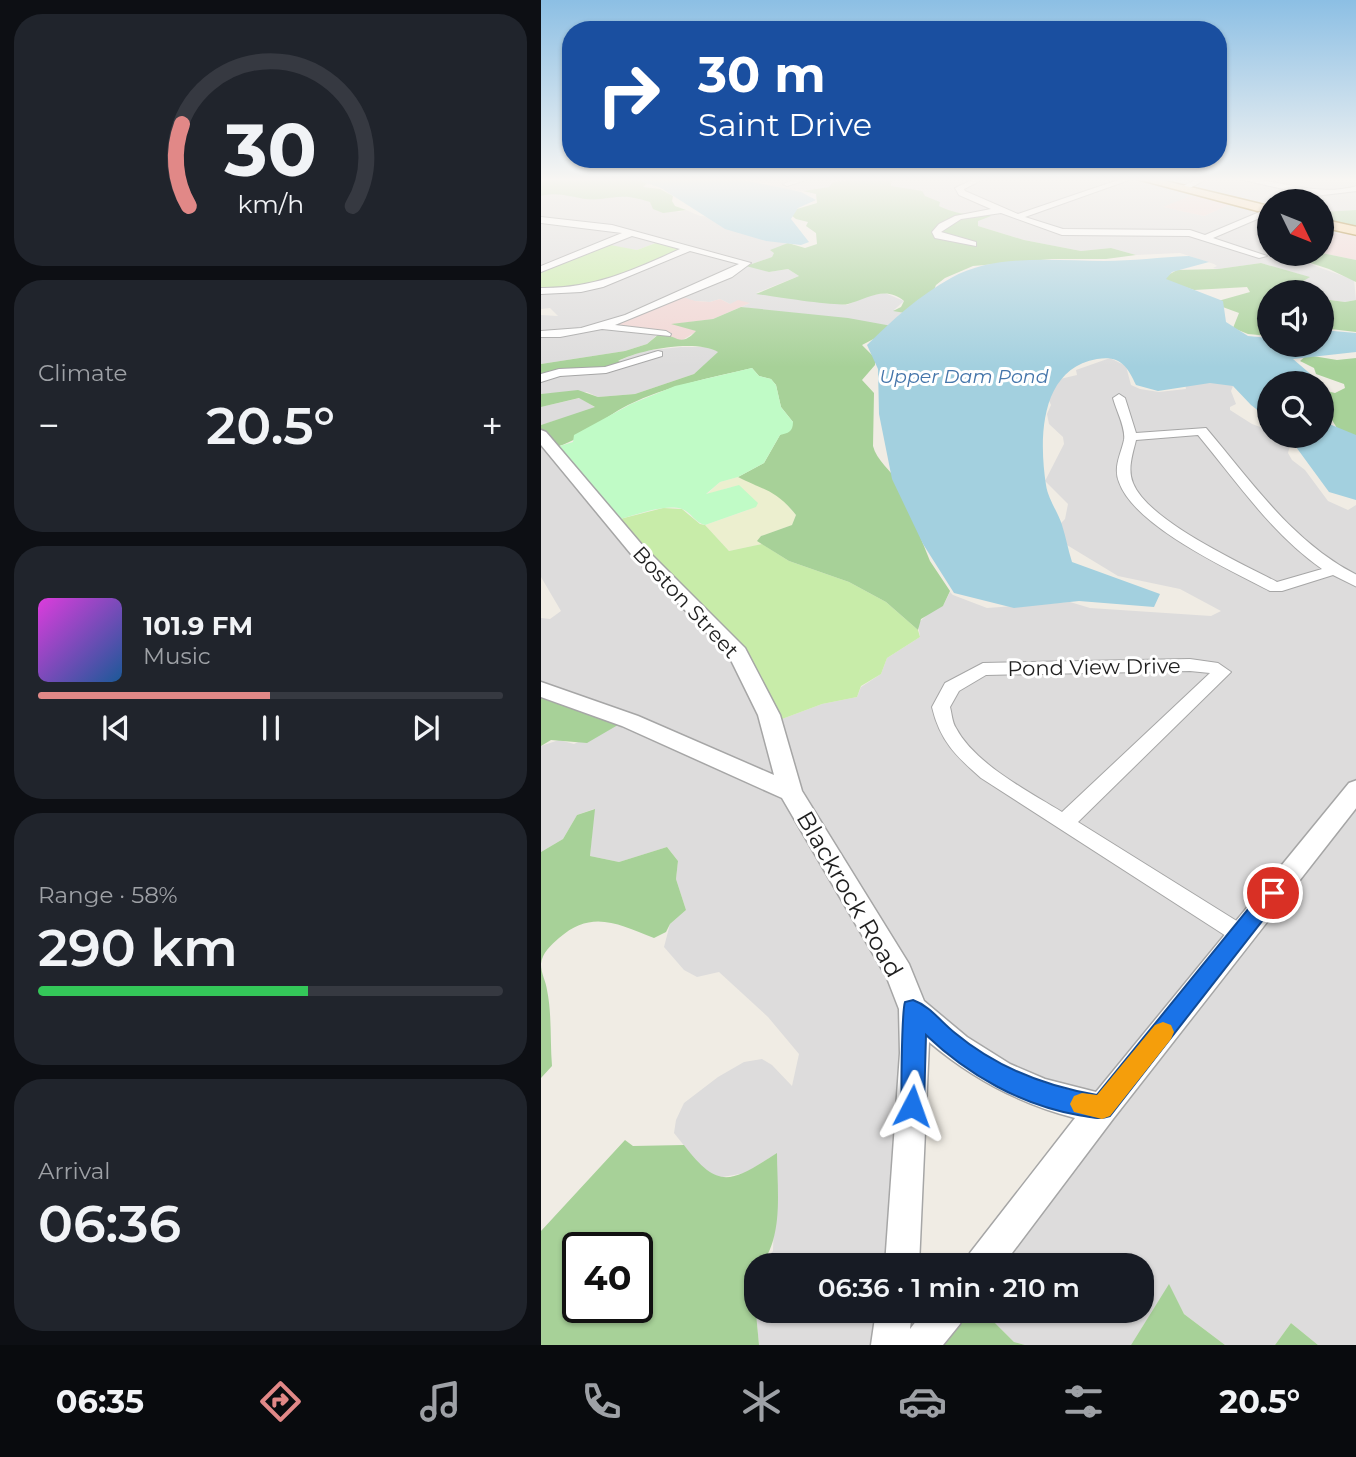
<!DOCTYPE html>
<meta charset="utf-8">
<style>
:root{--surface:#171b24;--page:#20242c;--text:#f1f3f6;--muted:#9ea1a6;--line:#363941;--accent:#e18887}
body{margin:0;font-family:Montserrat,sans-serif;background:var(--page);color:var(--text);height:100vh;display:flex;flex-direction:column;font-size:26px;white-space:nowrap}
*{box-sizing:border-box;margin:0}
p{font-size:23px;color:var(--muted)}
.icon{flex:none;width:38px;height:38px;fill:none;stroke:currentColor;stroke-width:2;stroke-linecap:round;stroke-linejoin:round}
.map{position:relative;flex:1;overflow:hidden}
.drawer{display:flex;flex-direction:column;gap:14px;padding:14px;background:#0d0f14;width:541px}
.drawer>*{flex:none}
.guide{position:absolute;left:21px;top:21px;width:665px;height:147px;border-radius:28px;box-shadow:0 2px 5px #0004;background:#1a4fa0;color:#fff;overflow:hidden}
.needle{width:46px;rotate:133deg}
.buttons{position:absolute;left:716px;top:189px;display:grid;gap:14px}
.buttons a{display:grid;place-items:center;width:77px;height:77px;border-radius:50%;background:var(--surface);box-shadow:0 2px 5px #0004;font-size:35px}
.speed{position:absolute;left:21px;top:1232px;display:flex;gap:14px;font-size:35px;font-weight:700;text-align:center}
.speed>*{display:grid;place-content:center;width:91px;height:91px;border-radius:50%;background:var(--surface);box-shadow:0 2px 5px #0004;line-height:1}
.speed .limit{border:4px solid #111;border-radius:10px;background:#fff;color:#111}
.pin{position:absolute;display:grid;place-items:center;width:60px;height:60px;color:#fff;margin:-30px;border:4px solid #fff;border-radius:50%;box-shadow:0 2px 7px #0007}
.me{position:absolute;width:77px;margin:-38px;rotate:4deg;stroke-linejoin:round;filter:drop-shadow(0 0 5px #0008)}
.turn{display:flex;align-items:center;gap:24px;height:147px;padding:0 21px;font-size:32px}
.turn .icon{width:91px;height:91px;stroke-width:2.5}
.turn b{display:block;font-size:49px;line-height:60px}
.big{font-size:52px;font-weight:600;line-height:1.1}
.drawer .widget{flex:1;display:flex;flex-direction:column;justify-content:center;gap:10px;min-width:0;padding:0 24px;border-radius:28px;background:var(--page)}
.drawer .dial{align-items:center;gap:0}
.dial svg{height:182px;overflow:visible;fill:none;stroke:var(--line);stroke-width:7;stroke-linecap:round;text-anchor:middle}
.dial text{fill:var(--text);stroke:none}
.song{display:flex;align-items:center;gap:21px}
.cover{width:84px;height:84px;border-radius:10px;background:linear-gradient(135deg,hsl(300 70% 55%),hsl(210 70% 35%))}
.played{height:7px;border-radius:4px;background:linear-gradient(90deg,var(--accent) 50%,var(--line) 50%)}
.keys{display:flex;justify-content:space-around;direction:ltr}
.heat{display:flex;justify-content:space-between;align-items:center;font-size:38px;direction:ltr}
.charge{height:10px;border-radius:5px;background:linear-gradient(90deg,#34c759 58%,var(--line) 0)}
.trip{position:absolute;left:203px;top:1253px;width:410px;height:70px;border-radius:28px;background:var(--surface);box-shadow:0 2px 5px #0004;font-weight:600;line-height:70px;text-align:center}
.dock{display:flex;height:112px;justify-content:space-around;align-items:center;background:#090b0e;color:var(--muted)}
.dock .icon{width:49px;height:49px}
.dock .selected{color:var(--accent)}
.dock b{font-size:32px;color:var(--text)}
main{display:flex;flex:1;min-height:0}
.map>svg:first-child{display:block}
.residential{fill:#dddcdc;fill-rule:evenodd}
.commercial{fill:#f1d5d3}
.farmland{fill:#ecefcf}
.grass{fill:#c8eca9}
.forest{fill:#a7d198;fill-rule:evenodd}
.park{fill:#c0fbc6}
.water{fill:#a3d0df}
.lines{fill:none;stroke-linecap:round;stroke-linejoin:round}
.minor-casing{stroke:#a6a6a6;stroke-width:2}
.tertiary-casing{stroke:#a6a6a6;stroke-width:3}
.primary-casing{stroke:#996a00;stroke-width:3}
.minor{fill:#fff;fill-rule:evenodd}
.tertiary{fill:#fff;fill-rule:evenodd}
.primary{fill:#ffd69a;fill-rule:evenodd}
.route{fill:#1a73e8;stroke:#114b97;stroke-width:2}
.slow{fill:#f59e0b}
.labels{text-anchor:middle;dominant-baseline:central;stroke-width:6;stroke-linejoin:round;paint-order:stroke}
.far-water-label{font-size:19px;font-style:italic;fill:#4475aa;stroke:#fff}
.street-label{font-size:21px;fill:#1f1f1f;stroke:#fff}
.near-street-label{font-size:24px;fill:#1f1f1f;stroke:#fff}
</style>
<main>
<section class="drawer">
<div class="widget dial"><svg viewBox="0 0 100 80">
<path d="M14 69A42 42 0 1 1 86 69"/>
<path d="M14 69A42 42 0 0 1 11 33" stroke="#e18887"/>
<text x="50" y="56" font-size="32" font-weight="700">30</text>
<text x="50" y="72" font-size="11">km/h</text>
</svg></div>
<div class="widget"><p>Climate</p>
<div class="heat"><a>−</a><b class="big">20.5°</b><a>+</a></div>
</div>
<div class="widget">
<div class="song"><i class="cover"></i><div><b>101.9 FM</b><p>Music</p></div></div>
<div class="played"></div>
<div class="keys"><svg class="icon" aria-label="previous" viewBox="0 0 24 24"><path d="M18 5L8 12l10 7zM5 5v14"/></svg><svg class="icon" aria-label="pause" viewBox="0 0 24 24"><path d="M8 5v14M16 5v14"/></svg><svg class="icon" aria-label="next" viewBox="0 0 24 24"><path d="M6 5l10 7-10 7zM19 5v14"/></svg></div>
</div>
<div class="widget"><p>Range · 58%</p><b class="big">290 km</b><div class="charge"></div></div>
<div class="widget"><p>Arrival</p><b class="big">06:36</b></div>
</section>
<div class="map">
<svg width="816" height="1345" viewBox="0 0 816 1345">
<rect width="100%" height="100%" fill="#f0ece4"/>
<!-- residential -->
<path class="residential" d="M209,179H319L292,182L288,187L261,191L239,189L231,186L228,182Z
M358,179H815V210L781,212L780,201L717,202L728,210V254H762L752,258L813,280L815,300L804,302L781,299L780,292H763L754,286L768,277L720,263L677,269L672,268L676,266L673,264L639,253L595,255L570,248L540,251L483,240L437,226L436,221L406,210L398,206V202L350,186L349,182ZM657,193L694,202L663,216L623,207Z
M12,193L61,199L76,195L91,196L109,202L111,205L138,212L145,210L159,216L172,217L247,243L231,257L208,265L228,272L247,269L258,276L215,293L306,305L325,296L344,293L363,301L353,310L364,313L351,326L200,307L209,303L189,304L179,299L169,302L154,301L106,344L84,351L0,364V315L17,316L9,308L0,309V295L8,291H40L120,241L96,250L71,246L0,270V196Z
M140,347H167L178,352L153,374L94,394L57,397L46,392L0,394V379L77,361L102,351Z
M569,358L585,366L590,385L599,389L618,392L645,389L644,383L694,381L690,391L695,404L689,407V410L711,424L728,430V436L746,437L750,442L747,453L751,460L764,470L787,501L807,510L815,505V1345H777L750,1323L734,1345H684L643,1314L628,1285L590,1345H484L473,1342L442,1311H600V1265H443L557,1113L372,1022L363,1265H220L232,1251L235,1154L204,1173L176,1178L161,1168L133,1133L135,1120L143,1103L177,1077L203,1062L221,1059L231,1065L251,1086L258,1054L227,1017L178,972L156,977L143,970L123,947L129,924L145,910L135,879L137,861L126,847L78,862L49,856L53,809L36,815L22,839L0,852V746L18,740L33,744L81,721L0,689V618L9,619L20,611L0,577V436L192,648L233,722L281,704L316,697L320,687L340,674L346,658L379,637L377,623L394,608L402,606L409,592L412,595L446,608L529,602L549,608L670,616L680,611L639,589L577,576L521,542L514,529L524,519L527,504L504,481L523,444L522,437L508,424L506,414L510,405L506,396L519,379L536,375L535,370Z
M39,398L55,408L0,425V407Z
M215,1274V1311H356L351,1345H218L212,1281Z"/>
<!-- commercial -->
<path class="commercial" d="M657,193L695,202L663,216L622,207Z
M807,230L815,232V260L781,253V240H793L781,237L787,232L798,234Z
M139,296L154,301L169,302L179,299L189,304L197,300L209,303L172,319L133,324L156,331L140,341L124,335L60,327Z"/>
<!-- farmland -->
<path class="farmland" d="M197,477L228,489L241,499L255,515L251,525L220,536L217,541L221,544L188,551L164,525L207,510L190,487L165,495L179,482Z"/>
<!-- grass -->
<path class="grass" d="M120,241L143,247L66,284L0,291V270L64,244L96,250Z
M122,508L141,509L159,524L164,525L188,551L221,544L248,561L308,582L345,602L377,630L379,637L346,658L340,674L320,686L316,697L281,704L233,722L198,654L75,520Z"/>
<!-- forest -->
<path class="forest" d="M0,179H99L107,182L102,187L119,189L132,196L131,201L134,206L145,210L122,213L112,209L109,202C86,195 83,196 60,199C38,202 22,190 0,196Z
M319,179H358L350,182V186L381,191L384,196L399,202L398,206C415,214 428,216 446,213L450,216L437,221V226L483,240L540,251L570,248L595,255L565,259H511L432,266L404,278L395,285L390,297L364,313L352,311L360,307L363,301C344,285 326,299 307,304C296,307 230,296 215,294L258,276L247,269L228,272L205,266L231,257L233,253L229,250L247,243L264,248L276,244L275,233L265,226L267,222L255,219L246,212L276,203L275,194L262,191L288,187L292,182Z
M815,210V232L781,223L780,212Z
M781,253L815,260V282L788,269L751,257Z
M720,263L769,277L754,286L763,292H728V336L707,334L692,328L698,313L679,306L677,301L709,292L706,287L653,290L620,279L636,270L677,269Z
M781,299L804,302L815,300V332L781,328Z
M200,307L307,318L351,326L344,333L321,345L334,358V365L321,380L333,393L332,446C335,460 351,471 358,484L389,561L409,591L402,606L380,619L377,630L345,602L308,582L248,561L216,541L220,536L251,525L255,515C234,489 224,491 197,477L223,463L239,435L252,422L240,407L235,385L230,379L218,376L211,368C169,378 126,386 87,405C59,419 42,440 12,448L0,436V425L54,407L38,398L0,407V394L37,390L57,397L94,394L153,374L177,352C156,339 99,349 77,361L80,362L55,371L0,379V364L84,351L106,344L118,334C137,335 139,348 155,331L130,324L172,319Z
M766,355L796,360L815,358V437L799,433L791,420L781,415V390L794,393L804,388L803,384L775,374L773,368L759,361Z
M0,689L82,722L46,743L10,740L0,746Z
M54,809L49,856L78,862L126,847L137,861L135,879L145,910L129,924L125,932L113,938C77,924 51,909 18,938C10,945 1,953 0,964C0,974 5,981 6,990C11,1014 9,1042 11,1066L0,1078V852L22,839L36,815Z
M84,1140L92,1146L143,1145C178,1191 190,1182 236,1153C236,1190 243,1235 220,1265H215L212,1281L218,1345H0V1231ZM37,1248H96V1307H37Z
M628,1284L643,1314L684,1345H590Z
M408,1311H442L473,1342L484,1345H382Z
M750,1323L777,1345H734Z"/>
<!-- park -->
<path class="park" d="M211,368L218,376L230,379L235,385L240,407L252,422C252,432 247,433 239,435L223,463L197,477L179,482L165,494L198,485L217,503L215,507L164,525C154,523 150,512 141,509C124,503 93,516 75,520L12,448L32,442L33,435L90,404L134,386Z"/>
<!-- water -->
<path class="water" d="M93,179H198L260,192L275,200L257,208L250,219L268,242L260,245L225,241L184,229L120,188Z
M648,256L668,262L631,272L625,279L682,301L685,322L707,336L728,338V345H780L781,330L815,333V352L752,359L780,383H728V419L710,405L692,386L669,383L617,391L595,385C586,365 578,355 556,359C498,369 498,440 505,485C507,499 517,512 521,525C525,537 527,550 531,562L619,594L613,607L538,601L473,608L413,593L382,544L351,479L338,414L337,369L326,345C351,320 379,295 410,278C454,253 514,261 563,261C591,261 620,257 648,256Z
M781,421L815,435V500L788,492L747,436H780Z"/>
<g class="lines">
<!-- minor casing -->
<g class="minor-casing">
<path id="minor" d="M256,179H268L246,186L242,184Z
M433,179H443L423,189L424,191L477,214L580,179H591L484,217L522,229L649,230L664,235L728,208V214L672,238L726,256L718,258L648,236L521,235L460,213L420,219L400,232L435,242V246L394,238L391,232L398,224L414,216L450,209L418,195L414,188Z
M656,179H666L645,190L638,188Z
M698,179C740,178 771,198 816,186V191L774,196Z
M0,217L71,225L210,263L191,277L74,325L125,331L130,334L129,336L61,329L19,337H0V331L40,328L84,315L198,264L149,251L62,287L40,292L0,294V288C52,289 93,270 139,249L91,236L0,272V266L81,233L0,223Z
M117,351L121,352V356L65,373L19,376L0,382V374L18,369L64,367Z
M578,394L584,398L595,433L665,428C711,482 751,542 816,575V587L792,575L741,591H729C689,570 593,526 578,482C572,467 580,454 583,440C585,428 575,410 572,398ZM657,435C696,482 730,533 781,569L736,582C700,563 607,521 592,483C586,469 592,453 595,440Z
M649,659L677,663L690,672L537,822L707,928L710,935L707,942L699,945L440,778C415,756 399,741 391,707L404,683L442,663ZM649,671L669,673L521,812C488,792 433,763 415,728C411,722 411,714 409,707L418,691L445,675Z"/>
</g>
<!-- tertiary casing -->
<g class="tertiary-casing">
<path id="tertiary" d="M0,430L5,432L102,546L204,648L239,715L261,791L368,964L383,1001L426,1037L469,1064L504,1079L555,1092L808,783L816,780V807L572,1119L462,1265H424L429,1253L534,1118C479,1104 432,1079 388,1042L378,1265H344L359,1053L358,1009L346,978L241,798L81,726L0,697V682L97,716L233,775L217,715L188,656L90,554L0,445Z
M335,1311H371L369,1329L383,1311H424L419,1324L402,1345H330Z"/>
</g>
<!-- primary casing -->
<g class="primary-casing">
<path id="primary" d="M596,179H616L728,206V214Z
M780,219L816,227V235L780,227Z"/>
</g>
<!-- minor -->
<use href="#minor" class="minor"/>
<!-- tertiary -->
<use href="#tertiary" class="tertiary"/>
<!-- primary -->
<use href="#primary" class="primary"/>
</g>
<!-- sky -->
<linearGradient id="sky" x2="0" y2="1"><stop stop-color="#8cbfe4"/><stop offset="0.49" stop-color="#f8f6f3"/><stop offset="1" stop-color="#f8f6f3" stop-opacity="0"/></linearGradient>
<rect width="816" height="367" fill="url(#sky)"/>
<!-- route -->
<path class="route" d="M732,885L739,887L742,893L739,898L569,1116C558,1120 549,1117 537,1115C480,1105 427,1075 385,1035L383,1106L379,1114L371,1117L362,1114C359,1106 361,1010 364,1002L372,1000C389,1006 400,1022 414,1033C456,1068 503,1086 556,1095L725,887Z"/>
<!-- slow -->
<path class="slow" d="M622,1022L630,1025L633,1032L630,1039L569,1116L561,1119L533,1112L529,1104L533,1096L541,1093L556,1095L614,1025Z"/>
<g class="labels">
<!-- far-water labels -->
<g class="far-water-label">
<text x="423" y="376">Upper Dam Pond</text>
</g>
<!-- street labels -->
<g class="street-label">
<text transform="translate(145 602) rotate(47)">Boston Street</text>
<text transform="translate(553 667) rotate(-1)">Pond View Drive</text>
</g>
<!-- near-street labels -->
<g class="near-street-label">
<text transform="translate(309 894) rotate(60)">Blackrock Road</text>
</g>
</g>
</svg>
<div class="buttons">
<a><svg class="needle" viewBox="-14 -14 28 28"><path d="M0-13l5 13h-10z" fill="#e53935"/><path d="M0 13l5-13h-10z" fill="#9ea1a6"/></svg></a>
<a><svg class="icon" aria-label="sound" viewBox="0 0 24 24"><path d="M4 9h4l5-4v14l-5-4H4zM17 9q2 3 0 6"/></svg></a>
<a><svg class="icon" aria-label="search" viewBox="0 0 24 24"><circle cx="10" cy="10" r="6"/><path d="M15 15l6 6"/></svg></a>
</div>
<div class="speed"><div class="limit">40</div></div>
<div class="pin" style="left:732px;top:893px;background:#d93025"><svg class="icon" aria-label="arrive" viewBox="0 0 24 24"><path d="M6 21V4h12l-3 4 3 4H6"/></svg></div>
<svg class="me" style="left:371px;top:1106px" viewBox="-20 -20 40 40"><path d="M0-17L14 15 0 8-14 15z" fill="#1a73e8" stroke="#fff" stroke-width="4"/></svg>
<div class="trip">06:36 · 1 min · 210 m</div>
<div class="guide">
<div class="turn"><svg class="icon" aria-label="right" viewBox="0 0 24 24"><path d="M7 20v-9h11M14 6l5 5-5 5"/></svg><div><b>30 m</b>Saint Drive</div></div>
</div>
</div>
</main>
<nav class="dock">
<b>06:35</b>
<svg class="icon selected" aria-label="directions" viewBox="0 0 24 24"><path d="M12 3l9 9-9 9-9-9zM9 14v-3h6M13 9l2 2-2 2"/></svg>
<svg class="icon" aria-label="music" viewBox="0 0 24 24"><path d="M9 18V5l10-2v13"/><circle cx="6" cy="18" r="3"/><circle cx="16" cy="16" r="3"/></svg>
<svg class="icon" aria-label="phone" viewBox="0 0 24 24"><path d="M5 4h4l2 5-3 2q2 4 5 5l2-3 5 2v4C11 20 4 13 5 4z"/></svg>
<svg class="icon" aria-label="climate" viewBox="0 0 24 24"><path d="M12 3v18M4 7l16 10M4 17L20 7"/></svg>
<svg class="icon" aria-label="car" viewBox="0 0 24 24"><path d="M5 17H2v-5l4-1 3-4h7l3 4 3 1v5h-3M9 17h6M6 11h13"/><circle cx="7" cy="17" r="2"/><circle cx="17" cy="17" r="2"/></svg>
<svg class="icon" aria-label="filters" viewBox="0 0 24 24"><path d="M4 7h16M4 17h16"/><circle cx="9" cy="7" r="2"/><circle cx="15" cy="17" r="2"/></svg>
<b>20.5°</b>
</nav>
